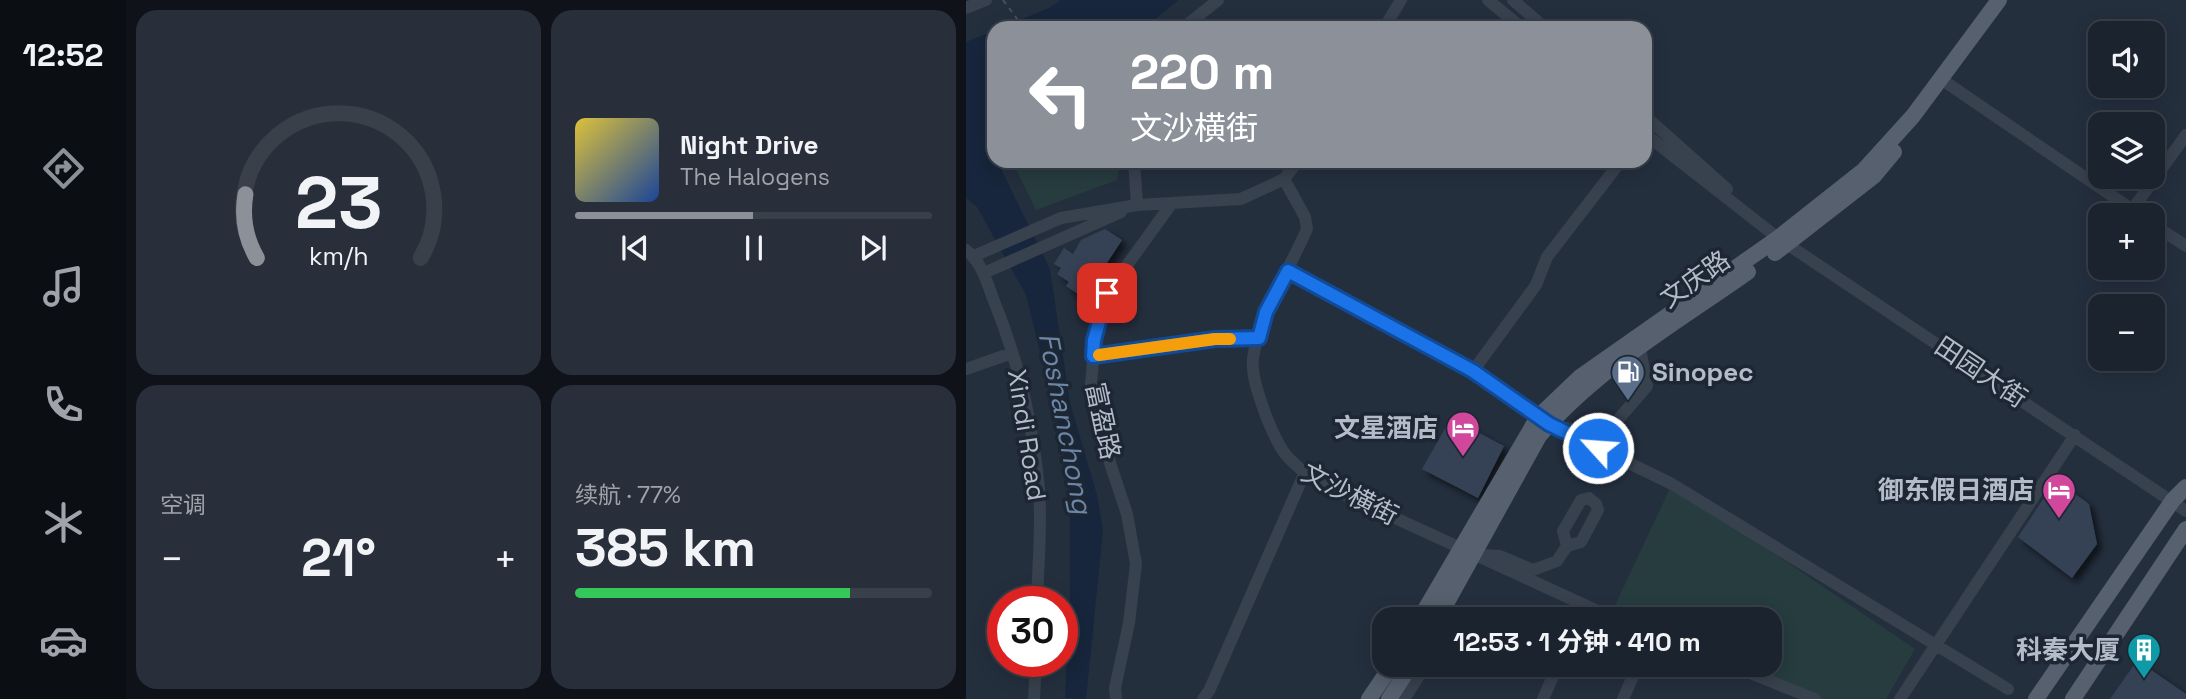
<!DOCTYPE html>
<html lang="zh">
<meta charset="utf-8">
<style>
:root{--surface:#1b232e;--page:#282f3a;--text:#f1f3f6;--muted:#a0a4aa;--line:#39404a;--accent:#8c9099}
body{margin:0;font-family:"Space Grotesk","Noto Sans SC",sans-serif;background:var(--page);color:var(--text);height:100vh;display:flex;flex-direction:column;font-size:26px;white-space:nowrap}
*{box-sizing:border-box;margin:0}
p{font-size:23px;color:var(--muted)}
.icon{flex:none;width:38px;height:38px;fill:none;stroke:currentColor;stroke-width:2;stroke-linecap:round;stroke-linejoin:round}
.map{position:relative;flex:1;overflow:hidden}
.details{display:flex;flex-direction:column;gap:10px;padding:10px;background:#0f1319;width:840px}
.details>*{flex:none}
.guide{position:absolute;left:21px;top:21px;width:665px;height:147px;border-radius:21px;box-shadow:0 4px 18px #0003,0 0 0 2px var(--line);background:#8c9099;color:#fff;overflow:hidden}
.buttons{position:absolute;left:1122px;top:21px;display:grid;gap:14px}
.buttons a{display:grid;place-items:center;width:77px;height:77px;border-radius:14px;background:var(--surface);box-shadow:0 4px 18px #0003,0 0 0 2px var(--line);font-size:35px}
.speed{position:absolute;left:21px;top:586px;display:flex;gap:14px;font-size:35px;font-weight:700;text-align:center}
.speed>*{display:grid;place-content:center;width:91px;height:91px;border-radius:50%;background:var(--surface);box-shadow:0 4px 18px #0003,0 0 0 2px var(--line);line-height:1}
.speed .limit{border:10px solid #d22;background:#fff;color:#111}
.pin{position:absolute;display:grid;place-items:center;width:60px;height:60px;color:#fff;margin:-30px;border-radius:14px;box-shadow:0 4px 10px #0006}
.me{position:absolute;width:77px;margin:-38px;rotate:296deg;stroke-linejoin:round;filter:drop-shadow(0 0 5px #0008)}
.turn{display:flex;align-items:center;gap:24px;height:147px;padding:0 28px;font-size:32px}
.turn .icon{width:91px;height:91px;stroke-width:2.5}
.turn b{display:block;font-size:49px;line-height:60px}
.big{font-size:52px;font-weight:700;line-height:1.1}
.details .widget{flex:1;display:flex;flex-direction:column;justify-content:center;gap:10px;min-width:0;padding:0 24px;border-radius:21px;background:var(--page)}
.details .dial{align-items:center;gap:0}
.dial svg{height:182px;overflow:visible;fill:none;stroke:var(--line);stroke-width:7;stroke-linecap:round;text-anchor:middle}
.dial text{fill:var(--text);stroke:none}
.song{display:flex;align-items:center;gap:21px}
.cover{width:84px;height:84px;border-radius:10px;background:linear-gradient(135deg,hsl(50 70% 55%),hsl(220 70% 35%))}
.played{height:7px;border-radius:4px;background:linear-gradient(90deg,var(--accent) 50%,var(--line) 50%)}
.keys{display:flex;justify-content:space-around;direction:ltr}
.heat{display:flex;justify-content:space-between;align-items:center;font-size:38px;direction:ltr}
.charge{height:10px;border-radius:5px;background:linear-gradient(90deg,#34c759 77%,var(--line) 0)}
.details .tiles{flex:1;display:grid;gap:10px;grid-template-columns:repeat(2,1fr)}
.trip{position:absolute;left:406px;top:607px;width:410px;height:70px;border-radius:21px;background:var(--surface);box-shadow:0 4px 18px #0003,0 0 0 2px var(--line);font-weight:700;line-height:70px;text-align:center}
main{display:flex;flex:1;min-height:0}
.dock{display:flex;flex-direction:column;width:126px;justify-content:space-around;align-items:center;background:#0b0e12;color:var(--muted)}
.dock .icon{width:49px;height:49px}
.dock .active{color:var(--accent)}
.dock b{font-size:32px;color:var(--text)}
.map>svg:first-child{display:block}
.green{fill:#263c3f}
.water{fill:#17263c}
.building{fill:#364354;filter:url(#shadow)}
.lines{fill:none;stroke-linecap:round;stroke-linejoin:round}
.path{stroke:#3f5557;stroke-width:2;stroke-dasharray:5 5;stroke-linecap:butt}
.minor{stroke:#38414e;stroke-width:12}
.major{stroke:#56606e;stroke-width:16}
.route-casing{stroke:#114b97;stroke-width:18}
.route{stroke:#1a73e8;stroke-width:12}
.slow{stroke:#f59e0b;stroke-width:12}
.labels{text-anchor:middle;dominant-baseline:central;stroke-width:7;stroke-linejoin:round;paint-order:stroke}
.street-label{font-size:26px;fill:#b4bcc9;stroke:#1d2633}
.poi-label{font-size:26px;font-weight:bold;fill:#b4bcc9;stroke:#1d2633;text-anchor:end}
.water-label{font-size:28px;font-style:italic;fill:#6d86a8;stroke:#1d2633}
</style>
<main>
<nav class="dock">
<b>12:52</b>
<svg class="icon active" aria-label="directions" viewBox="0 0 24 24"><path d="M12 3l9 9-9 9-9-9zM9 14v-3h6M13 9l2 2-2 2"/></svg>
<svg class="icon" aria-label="music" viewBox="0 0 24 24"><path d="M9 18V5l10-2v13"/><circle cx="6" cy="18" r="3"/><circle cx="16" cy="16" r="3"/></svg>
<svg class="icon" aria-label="phone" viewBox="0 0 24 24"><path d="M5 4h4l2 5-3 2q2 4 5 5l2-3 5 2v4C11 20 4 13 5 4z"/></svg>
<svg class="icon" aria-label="climate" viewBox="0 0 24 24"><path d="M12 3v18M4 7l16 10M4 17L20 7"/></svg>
<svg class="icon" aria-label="car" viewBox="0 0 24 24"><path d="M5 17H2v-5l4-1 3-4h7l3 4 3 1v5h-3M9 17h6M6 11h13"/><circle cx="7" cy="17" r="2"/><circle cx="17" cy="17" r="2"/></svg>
</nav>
<section class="details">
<div class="tiles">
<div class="widget dial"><svg viewBox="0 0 100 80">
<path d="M14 69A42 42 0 1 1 86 69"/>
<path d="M14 69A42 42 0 0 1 9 41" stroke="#8c9099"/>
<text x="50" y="56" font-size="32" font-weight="700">23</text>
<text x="50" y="72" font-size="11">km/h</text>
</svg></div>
<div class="widget">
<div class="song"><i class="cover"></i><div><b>Night Drive</b><p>The Halogens</p></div></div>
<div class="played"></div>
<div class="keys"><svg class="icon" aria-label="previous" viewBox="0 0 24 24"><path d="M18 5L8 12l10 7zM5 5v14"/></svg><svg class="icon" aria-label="pause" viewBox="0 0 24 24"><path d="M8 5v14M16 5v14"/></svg><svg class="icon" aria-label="next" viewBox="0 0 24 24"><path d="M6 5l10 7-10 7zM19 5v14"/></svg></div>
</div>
<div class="widget"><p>空调</p>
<div class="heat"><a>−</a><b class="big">21°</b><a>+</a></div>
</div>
<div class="widget"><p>续航 · 77%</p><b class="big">385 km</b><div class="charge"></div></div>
</div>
</section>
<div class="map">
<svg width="1220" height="699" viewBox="0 0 1220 699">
<defs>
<filter id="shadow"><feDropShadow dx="5" dy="5" stdDeviation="3.5" flood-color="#0009"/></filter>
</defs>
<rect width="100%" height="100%" fill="#242f3e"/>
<!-- green -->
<path class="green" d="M46,161H154L151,180L70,210Z
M706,484L949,649L920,699H849L764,665H803V620H651L644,616Z"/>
<!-- water -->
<path class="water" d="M95,0H213L178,28H35L83,8Z
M28,31V161H31L84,269L104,403L131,495L137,531L120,699L99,698L104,595V488L92,425L60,295L11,207L0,198V42Z"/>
<!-- building -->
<path class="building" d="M139,229L156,240L118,298L100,286L103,282L91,274L95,268L88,264L98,248L107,254L115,240Z
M485,418L538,446L512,498L456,469Z
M1090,480L1123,504L1131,544L1106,578L1052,537Z
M1175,663L1220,694V699H1144L1168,665Z"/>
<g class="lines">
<!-- path -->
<path class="path" d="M37,0L58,28"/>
<!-- minor -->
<path class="minor" d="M522,0L556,28
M547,0L579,28
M0,8L20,0
M217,28L252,0
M418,28L435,0
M975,79L1174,215
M679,116L761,189
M679,134L812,238L1220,511
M168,161L171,205
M318,179L339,217L341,229C323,271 294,312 287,358C285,376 294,399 300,416C315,453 319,458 351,482L651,620
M1166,210L1220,135
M1186,224L1220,246
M0,250C16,262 21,283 28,301C52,360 67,425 73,489C76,526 72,565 71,602
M8,256L95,218L171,205L275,199L318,179L332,161
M322,271L507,371L583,424L706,484L1042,689
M18,273L155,212
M127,356L249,339L293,338
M0,369L46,353
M507,371L570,285L581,257L655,161
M600,428L639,435L681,386L674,348
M516,555L534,556L567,570L591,561L601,546L615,542L632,510L630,504L623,498L615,500L597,531L601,546
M613,620L619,605
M764,665L849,699
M68,699L70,662
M150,699L149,688L163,623L170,564L161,514L144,463L125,384L129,339L141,293L206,203
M237,699L243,691L339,472
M438,699L455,673L454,665
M577,699L592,665
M657,699L672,665
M934,699L1109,435"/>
<!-- major -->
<path class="major" d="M809,253L908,176L928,152
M453,620L572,417L614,377L812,238L898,170L947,116L1033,0
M471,620L573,436C630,369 711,322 782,272
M403,699L426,665
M423,699L445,665
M1070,699L1207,500L1220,487
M1107,699L1220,529"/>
</g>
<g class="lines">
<!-- route casing -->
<g class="route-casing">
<path id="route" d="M141,293L128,340L127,356L249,339L293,338L300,312L322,271L507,371L583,424L632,448"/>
</g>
<!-- route -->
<use href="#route" class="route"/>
<!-- slow -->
<path class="slow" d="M133,355L249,339H264"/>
</g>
<!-- icons -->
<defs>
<g id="fuel-pin" transform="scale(1.75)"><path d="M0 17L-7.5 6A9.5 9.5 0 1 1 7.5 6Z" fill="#5c6f8a" stroke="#1d2633"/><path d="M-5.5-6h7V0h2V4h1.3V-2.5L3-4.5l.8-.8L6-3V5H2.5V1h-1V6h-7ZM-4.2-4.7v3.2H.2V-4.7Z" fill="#fff"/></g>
<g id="hotel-pin" transform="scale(1.75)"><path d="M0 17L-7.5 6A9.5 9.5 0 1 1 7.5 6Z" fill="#d1479c" stroke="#1d2633"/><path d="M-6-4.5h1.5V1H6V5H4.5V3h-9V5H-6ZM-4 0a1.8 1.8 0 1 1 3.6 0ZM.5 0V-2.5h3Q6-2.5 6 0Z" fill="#fff"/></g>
<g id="building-pin" transform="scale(1.75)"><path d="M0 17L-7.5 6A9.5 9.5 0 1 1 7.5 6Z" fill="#0f9aa8" stroke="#1d2633"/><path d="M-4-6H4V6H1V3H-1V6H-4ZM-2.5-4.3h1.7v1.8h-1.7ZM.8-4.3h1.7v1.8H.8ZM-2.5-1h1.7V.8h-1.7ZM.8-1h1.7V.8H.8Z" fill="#fff"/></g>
</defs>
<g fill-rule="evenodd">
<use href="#fuel-pin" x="662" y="372"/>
<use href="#hotel-pin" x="497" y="428"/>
<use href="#hotel-pin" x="1093" y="490"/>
<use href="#building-pin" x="1178" y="650"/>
</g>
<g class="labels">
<!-- street labels -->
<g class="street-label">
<text transform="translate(729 279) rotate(-35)">文庆路</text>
<text transform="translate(1015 372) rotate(34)">田园大街</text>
<text transform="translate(137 421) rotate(78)">富盈路</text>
<text transform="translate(61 435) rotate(81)">Xindi Road</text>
<text transform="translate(384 494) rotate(27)">文沙横街</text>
</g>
<!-- poi labels -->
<g class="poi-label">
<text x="686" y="372" text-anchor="start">Sinopec</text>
<text x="472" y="428">文星酒店</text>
<text x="1068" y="490">御东假日酒店</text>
<text x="1154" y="650">科秦大厦</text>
</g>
<!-- water labels -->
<g class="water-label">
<text transform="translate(100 423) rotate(79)">Foshanchong</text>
</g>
</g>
</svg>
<div class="buttons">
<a><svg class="icon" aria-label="sound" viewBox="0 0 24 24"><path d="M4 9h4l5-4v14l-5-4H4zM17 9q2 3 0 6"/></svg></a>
<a><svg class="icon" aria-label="layers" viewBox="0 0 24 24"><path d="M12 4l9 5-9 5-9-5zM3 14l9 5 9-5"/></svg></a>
<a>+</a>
<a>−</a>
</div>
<div class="speed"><div class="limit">30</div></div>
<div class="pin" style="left:141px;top:293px;background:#d93025"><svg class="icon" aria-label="arrive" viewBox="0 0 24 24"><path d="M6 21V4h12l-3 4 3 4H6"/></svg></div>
<svg class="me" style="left:632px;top:448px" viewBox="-20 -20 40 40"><circle r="17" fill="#1a73e8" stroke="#fff" stroke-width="3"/><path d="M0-11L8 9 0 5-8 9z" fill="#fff"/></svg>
<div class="trip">12:53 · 1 分钟 · 410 m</div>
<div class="guide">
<div class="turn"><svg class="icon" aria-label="left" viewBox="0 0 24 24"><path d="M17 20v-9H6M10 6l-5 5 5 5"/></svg><div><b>220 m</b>文沙横街</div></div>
</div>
</div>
</main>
